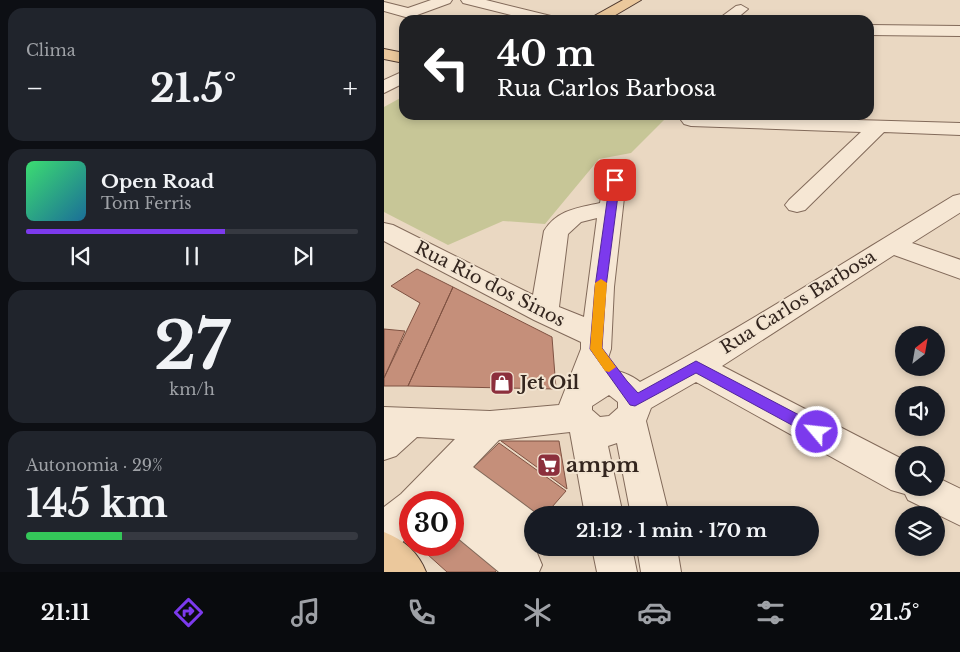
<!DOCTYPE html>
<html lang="pt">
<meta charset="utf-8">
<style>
:root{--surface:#171b24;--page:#20242c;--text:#f1f3f6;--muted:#9ea1a6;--line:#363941;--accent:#7c3aed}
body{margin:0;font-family:"Libre Baskerville",serif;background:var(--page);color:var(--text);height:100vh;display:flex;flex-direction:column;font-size:19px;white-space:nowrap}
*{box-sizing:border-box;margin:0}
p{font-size:16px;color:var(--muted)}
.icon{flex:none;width:28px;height:28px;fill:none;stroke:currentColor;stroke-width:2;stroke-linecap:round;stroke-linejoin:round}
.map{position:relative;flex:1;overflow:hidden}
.details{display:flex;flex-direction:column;gap:8px;padding:8px;background:#0d0f14;width:384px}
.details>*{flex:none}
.top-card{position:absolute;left:15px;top:15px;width:475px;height:105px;border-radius:15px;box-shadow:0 2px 8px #0003;background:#202124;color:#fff;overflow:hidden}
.needle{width:32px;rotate:31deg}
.buttons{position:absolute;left:511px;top:326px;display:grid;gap:10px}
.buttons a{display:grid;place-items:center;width:50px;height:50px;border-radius:50%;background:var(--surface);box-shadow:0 2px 8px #0003;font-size:25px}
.speed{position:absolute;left:15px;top:491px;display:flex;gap:10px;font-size:25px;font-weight:700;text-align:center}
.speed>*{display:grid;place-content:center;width:65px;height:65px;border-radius:50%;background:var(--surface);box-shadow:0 2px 8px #0003;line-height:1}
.speed .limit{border:8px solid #d22;background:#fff;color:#111}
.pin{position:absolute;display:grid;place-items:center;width:42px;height:42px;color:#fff;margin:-21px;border-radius:10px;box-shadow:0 2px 8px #0006}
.me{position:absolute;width:55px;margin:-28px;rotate:298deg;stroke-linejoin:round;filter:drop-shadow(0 0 4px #0008)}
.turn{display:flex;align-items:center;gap:18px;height:105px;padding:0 15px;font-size:22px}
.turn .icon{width:65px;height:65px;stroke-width:2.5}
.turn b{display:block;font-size:35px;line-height:42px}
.big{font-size:38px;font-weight:800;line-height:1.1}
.details .widget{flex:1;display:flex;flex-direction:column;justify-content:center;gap:8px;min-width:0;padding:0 18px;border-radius:15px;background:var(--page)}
.details .dial{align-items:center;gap:0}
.dial b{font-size:65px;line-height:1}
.song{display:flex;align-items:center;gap:15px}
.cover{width:60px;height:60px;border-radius:8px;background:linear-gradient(135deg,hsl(140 70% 55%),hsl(200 70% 35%))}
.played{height:5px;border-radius:2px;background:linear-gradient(90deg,var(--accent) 60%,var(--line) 60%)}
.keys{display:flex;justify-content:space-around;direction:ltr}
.heat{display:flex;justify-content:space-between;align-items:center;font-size:28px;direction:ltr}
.charge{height:8px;border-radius:4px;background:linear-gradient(90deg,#34c759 29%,var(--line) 0)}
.trip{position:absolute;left:140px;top:506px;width:295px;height:50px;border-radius:25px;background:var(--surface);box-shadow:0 2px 8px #0003;font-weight:800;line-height:50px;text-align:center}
.menu{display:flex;height:80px;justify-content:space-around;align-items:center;background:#090b0e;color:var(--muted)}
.menu .icon{width:35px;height:35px}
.menu .current{color:var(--accent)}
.menu b{font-size:22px;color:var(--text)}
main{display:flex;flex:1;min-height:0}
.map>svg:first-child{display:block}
.green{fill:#c7c697}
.building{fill:#c58f7a;stroke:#7f5242}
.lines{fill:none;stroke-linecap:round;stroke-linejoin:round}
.minor-casing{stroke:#826a5a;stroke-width:2}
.major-casing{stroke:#503a2f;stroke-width:2}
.minor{fill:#f6e7d4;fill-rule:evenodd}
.major{fill:#ebc89c;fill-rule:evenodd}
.route{fill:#7c3aed;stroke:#51269a}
.slow{fill:#f59e0b}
.labels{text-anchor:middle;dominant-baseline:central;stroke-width:4;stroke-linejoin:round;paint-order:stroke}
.street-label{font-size:18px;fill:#33251e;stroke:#f2e4d1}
.poi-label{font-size:18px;font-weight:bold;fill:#33251e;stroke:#f2e4d1;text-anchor:start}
.near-poi-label{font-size:21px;font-weight:bold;fill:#33251e;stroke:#f2e4d1;text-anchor:start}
</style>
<main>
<section class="details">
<div class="widget"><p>Clima</p>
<div class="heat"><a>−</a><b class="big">21.5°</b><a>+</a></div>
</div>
<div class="widget">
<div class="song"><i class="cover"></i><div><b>Open Road</b><p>Tom Ferris</p></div></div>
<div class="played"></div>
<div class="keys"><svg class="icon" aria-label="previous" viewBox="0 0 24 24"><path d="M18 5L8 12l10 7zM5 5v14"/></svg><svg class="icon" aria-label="pause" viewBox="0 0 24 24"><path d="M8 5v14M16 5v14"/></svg><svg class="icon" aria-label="next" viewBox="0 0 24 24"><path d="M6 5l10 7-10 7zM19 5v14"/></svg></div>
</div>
<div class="widget dial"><b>27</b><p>km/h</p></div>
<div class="widget"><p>Autonomia · 29%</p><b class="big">145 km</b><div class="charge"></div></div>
</section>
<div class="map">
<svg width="577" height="572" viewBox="0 0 577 572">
<rect width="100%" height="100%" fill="#ead8c2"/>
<!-- green -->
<path class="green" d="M20,96V115H285L247,153L215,159L161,224L119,221L64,245L0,212V107Z"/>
<!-- building -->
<path class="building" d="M33,269L69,287L24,386H0V378L36,303L7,286Z
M69,287L168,337L172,389L24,386Z
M0,329L21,331L0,378Z
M117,441H175L183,489Z
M115,443L182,491L161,515H149V529L111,572H63L33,545H69V502H53Z"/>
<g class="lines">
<!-- minor casing -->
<g class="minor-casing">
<path id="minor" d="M47,0H68L66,3L25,18L0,11V2L24,8Z
M77,0H102L171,17L174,20H147L79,3Z
M357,5L364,9L351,20H333L352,6Z
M485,25L577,26V36L485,35Z
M20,71V83L0,93V80Z
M303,115L577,123V135L500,132L421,210L413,212L405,210L401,205L405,200L477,132L307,126L300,124L297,120Z
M231,173L239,175L242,180L230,287L227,349L220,370C231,368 248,375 256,382C363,325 465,259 569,196L577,194V212L528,243L577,260V279L510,255L338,366L520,460V488H552V477L577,489V526L524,500L521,494L507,490L312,382L267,408L262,421L285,515H247L233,443L224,446L239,515H201L186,432L115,440L89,467L154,515H149V548H163L153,553L158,565L155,572H115L69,534V502H26V534L14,547L0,553V507L17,494L71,439L33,437L12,456L0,460V407L106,411L175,405L197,349V342L150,320L0,241V223L9,225L149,295L160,231C173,210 193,208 216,203L220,180L223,175ZM213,218L200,317L175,307L184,234L197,222ZM225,395L234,402V408L225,416L216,417L208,410V406Z
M208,548H248L253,572H213Z
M253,548H293L297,572H257Z"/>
</g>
<!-- major casing -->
<g class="major-casing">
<path id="major" d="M239,0H257L223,20H203Z
M0,49L20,53V63L0,59Z
M0,532C20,540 34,552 42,572H0Z"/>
</g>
<!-- minor -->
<use href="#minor" class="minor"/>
<!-- major -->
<use href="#major" class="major"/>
</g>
<!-- route -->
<path class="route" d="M231,177L236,180L222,287L218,348L243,381L254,393L312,361L438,427L440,432L438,436L433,438L428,436L312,373L251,406L246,405L206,349L211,287L226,180Z"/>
<!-- slow -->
<path class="slow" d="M217,279L223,283L218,348L232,367L225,372L221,371L206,349L211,283Z"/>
<!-- icons -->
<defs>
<g id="shop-square" transform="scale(1.25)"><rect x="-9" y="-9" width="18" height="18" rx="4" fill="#8c2f3c" stroke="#f2e4d1"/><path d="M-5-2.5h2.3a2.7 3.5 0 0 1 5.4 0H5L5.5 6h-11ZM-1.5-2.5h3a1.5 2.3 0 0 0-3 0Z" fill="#fff"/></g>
<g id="supermarket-square" transform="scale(1.25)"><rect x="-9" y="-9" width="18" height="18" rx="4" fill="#8c2f3c" stroke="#f2e4d1"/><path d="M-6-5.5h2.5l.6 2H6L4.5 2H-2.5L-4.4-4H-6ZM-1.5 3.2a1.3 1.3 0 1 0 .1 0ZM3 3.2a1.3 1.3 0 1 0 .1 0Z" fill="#fff"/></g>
</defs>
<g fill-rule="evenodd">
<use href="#shop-square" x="118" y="383"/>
<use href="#supermarket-square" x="165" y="465"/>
</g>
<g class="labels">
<!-- street labels -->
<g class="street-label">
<text transform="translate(106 284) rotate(27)">Rua Rio dos Sinos</text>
<text transform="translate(414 302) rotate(-32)">Rua Carlos Barbosa</text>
</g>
<!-- poi labels -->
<g class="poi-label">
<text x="136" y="383">Jet Oil</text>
</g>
<!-- near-poi labels -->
<g class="near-poi-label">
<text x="182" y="465">ampm</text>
</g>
</g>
</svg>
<div class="buttons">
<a><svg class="needle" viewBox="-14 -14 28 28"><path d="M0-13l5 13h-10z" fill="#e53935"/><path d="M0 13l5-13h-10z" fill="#9ea1a6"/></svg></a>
<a><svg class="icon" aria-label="sound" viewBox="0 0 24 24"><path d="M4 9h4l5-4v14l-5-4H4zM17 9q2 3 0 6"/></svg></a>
<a><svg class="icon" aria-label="search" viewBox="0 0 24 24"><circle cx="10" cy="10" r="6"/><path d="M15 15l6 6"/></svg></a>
<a><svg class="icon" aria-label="layers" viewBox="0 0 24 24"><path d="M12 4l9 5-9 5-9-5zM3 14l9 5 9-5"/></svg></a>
</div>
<div class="speed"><div class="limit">30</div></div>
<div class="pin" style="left:231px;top:180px;background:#d93025"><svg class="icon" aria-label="arrive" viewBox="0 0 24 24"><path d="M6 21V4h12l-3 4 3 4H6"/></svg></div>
<svg class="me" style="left:433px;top:432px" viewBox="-20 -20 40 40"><circle r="17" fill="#7c3aed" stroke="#fff" stroke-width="3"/><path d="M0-11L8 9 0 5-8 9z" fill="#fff"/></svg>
<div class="trip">21:12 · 1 min · 170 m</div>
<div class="top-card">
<div class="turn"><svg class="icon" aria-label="left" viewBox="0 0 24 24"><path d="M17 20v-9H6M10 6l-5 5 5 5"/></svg><div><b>40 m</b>Rua Carlos Barbosa</div></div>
</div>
</div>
</main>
<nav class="menu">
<b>21:11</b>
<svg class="icon current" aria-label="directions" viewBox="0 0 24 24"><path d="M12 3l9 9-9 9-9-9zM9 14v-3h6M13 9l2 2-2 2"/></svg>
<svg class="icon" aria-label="music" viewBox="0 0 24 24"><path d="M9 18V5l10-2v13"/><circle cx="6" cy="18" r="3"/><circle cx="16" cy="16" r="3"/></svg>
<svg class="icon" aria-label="phone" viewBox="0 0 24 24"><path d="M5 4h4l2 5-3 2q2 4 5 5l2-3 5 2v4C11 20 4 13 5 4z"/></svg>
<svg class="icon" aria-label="climate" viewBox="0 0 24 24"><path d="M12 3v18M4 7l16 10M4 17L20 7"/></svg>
<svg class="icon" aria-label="car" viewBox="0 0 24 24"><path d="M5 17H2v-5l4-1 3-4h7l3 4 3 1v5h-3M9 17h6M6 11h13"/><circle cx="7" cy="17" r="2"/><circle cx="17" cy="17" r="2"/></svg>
<svg class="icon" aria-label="filters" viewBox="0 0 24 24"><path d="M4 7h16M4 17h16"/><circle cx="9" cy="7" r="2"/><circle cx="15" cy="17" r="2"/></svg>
<b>21.5°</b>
</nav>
